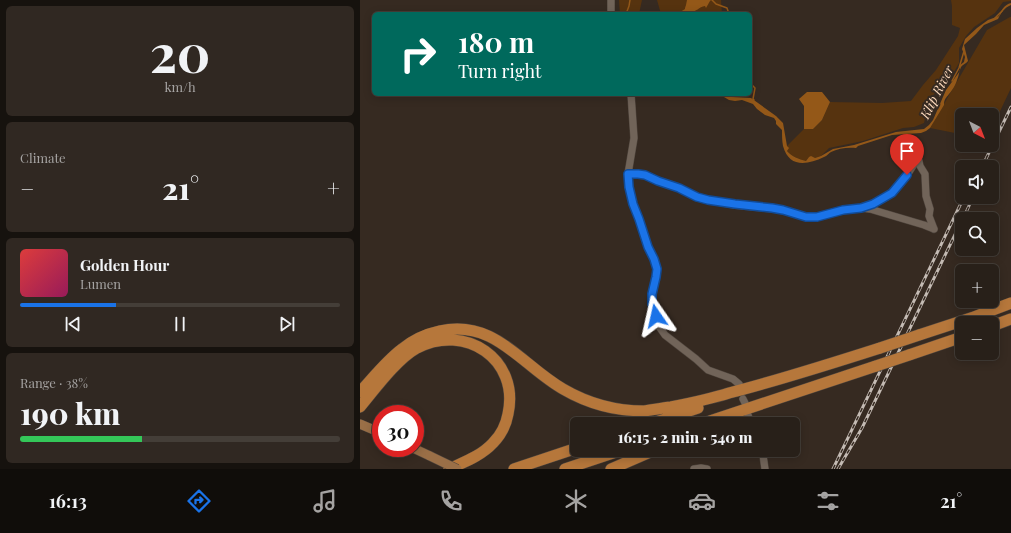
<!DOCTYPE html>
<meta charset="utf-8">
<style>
:root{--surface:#282019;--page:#302822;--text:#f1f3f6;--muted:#a5a3a2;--line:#443e38;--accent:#1a73e8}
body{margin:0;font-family:"Playfair Display",serif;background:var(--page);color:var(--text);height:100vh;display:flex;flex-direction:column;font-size:15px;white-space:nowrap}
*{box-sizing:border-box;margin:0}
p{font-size:13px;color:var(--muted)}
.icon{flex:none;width:22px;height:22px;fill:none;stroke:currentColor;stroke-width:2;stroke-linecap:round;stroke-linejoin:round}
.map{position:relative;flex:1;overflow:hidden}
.drawer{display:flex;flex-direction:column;gap:6px;padding:6px;background:#16120e;width:360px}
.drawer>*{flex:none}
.banner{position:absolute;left:12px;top:12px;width:380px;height:84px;border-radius:6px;box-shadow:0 2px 10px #0003,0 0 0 1px var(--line);background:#00695c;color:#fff;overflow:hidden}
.needle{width:26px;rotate:138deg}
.fabs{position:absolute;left:595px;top:108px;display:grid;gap:8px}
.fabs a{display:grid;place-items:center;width:44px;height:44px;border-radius:6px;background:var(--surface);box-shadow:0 2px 10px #0003,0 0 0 1px var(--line);font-size:20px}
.speed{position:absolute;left:12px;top:405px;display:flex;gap:8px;font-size:20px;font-weight:700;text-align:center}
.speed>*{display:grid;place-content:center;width:52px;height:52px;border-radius:50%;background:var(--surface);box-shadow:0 2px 10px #0003,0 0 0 1px var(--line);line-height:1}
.speed .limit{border:6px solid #d22;background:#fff;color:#111}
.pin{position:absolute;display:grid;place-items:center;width:34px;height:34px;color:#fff;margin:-41px -17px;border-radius:50% 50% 50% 0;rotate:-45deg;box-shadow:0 0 4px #0007}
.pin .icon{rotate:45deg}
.me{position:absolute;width:44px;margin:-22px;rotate:349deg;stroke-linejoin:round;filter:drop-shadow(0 0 3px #0008)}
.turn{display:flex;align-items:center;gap:14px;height:84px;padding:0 20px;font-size:18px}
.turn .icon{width:52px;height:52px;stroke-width:2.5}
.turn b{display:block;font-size:28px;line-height:34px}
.big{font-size:30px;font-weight:800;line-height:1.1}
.drawer .tile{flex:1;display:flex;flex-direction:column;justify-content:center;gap:6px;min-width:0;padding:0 14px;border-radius:6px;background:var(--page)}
.drawer .dial{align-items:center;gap:0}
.dial b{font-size:52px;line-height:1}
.song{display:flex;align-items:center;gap:12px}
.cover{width:48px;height:48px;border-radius:6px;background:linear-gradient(135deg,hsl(0 70% 55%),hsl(330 70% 35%))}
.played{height:4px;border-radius:2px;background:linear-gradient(90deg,var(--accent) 30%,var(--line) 30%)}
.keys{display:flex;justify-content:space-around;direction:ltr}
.heat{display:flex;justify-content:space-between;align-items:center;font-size:22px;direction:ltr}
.charge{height:6px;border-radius:3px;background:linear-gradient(90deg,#34c759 38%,var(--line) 0)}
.trip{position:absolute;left:210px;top:417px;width:230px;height:40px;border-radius:6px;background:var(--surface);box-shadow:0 2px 10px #0003,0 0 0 1px var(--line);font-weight:800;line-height:40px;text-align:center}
.tab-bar{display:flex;height:64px;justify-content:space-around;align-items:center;background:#100d0a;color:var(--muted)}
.tab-bar .icon{width:28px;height:28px}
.tab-bar .selected{color:var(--accent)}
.tab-bar b{font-size:18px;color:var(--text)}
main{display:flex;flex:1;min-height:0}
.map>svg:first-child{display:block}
.green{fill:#56330f}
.water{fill:#945818}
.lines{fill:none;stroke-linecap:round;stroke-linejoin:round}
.stream{stroke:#945818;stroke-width:1.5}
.minor-casing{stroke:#51473f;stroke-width:8}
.major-casing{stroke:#51473f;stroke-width:10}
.highway-casing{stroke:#51473f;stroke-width:12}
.minor{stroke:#716459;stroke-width:7}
.major{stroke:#9a6f47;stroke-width:9}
.highway{stroke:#b6773b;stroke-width:11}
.rail-casing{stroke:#c4bbb4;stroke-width:3}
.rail{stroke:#362a21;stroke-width:1.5;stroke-dasharray:4.5;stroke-linecap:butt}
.major-bridge-casing{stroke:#51473f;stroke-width:10;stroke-linecap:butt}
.highway-bridge-casing{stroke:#51473f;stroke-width:12;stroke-linecap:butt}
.major-bridge{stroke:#9a6f47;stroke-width:9}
.highway-bridge{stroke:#b6773b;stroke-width:11}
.route-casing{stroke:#114b97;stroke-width:10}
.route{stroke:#1a73e8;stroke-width:7}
.labels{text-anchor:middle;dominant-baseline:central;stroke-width:4;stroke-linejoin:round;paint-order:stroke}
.water-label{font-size:13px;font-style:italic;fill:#fcd9bc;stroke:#362a21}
</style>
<main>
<section class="drawer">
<div class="tile dial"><b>20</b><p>km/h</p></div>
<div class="tile"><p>Climate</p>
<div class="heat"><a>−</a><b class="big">21°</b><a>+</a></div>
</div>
<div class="tile">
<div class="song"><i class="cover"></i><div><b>Golden Hour</b><p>Lumen</p></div></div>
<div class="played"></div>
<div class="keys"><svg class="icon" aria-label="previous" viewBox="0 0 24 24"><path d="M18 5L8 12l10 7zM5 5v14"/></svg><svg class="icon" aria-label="pause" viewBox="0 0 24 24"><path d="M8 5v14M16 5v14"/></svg><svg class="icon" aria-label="next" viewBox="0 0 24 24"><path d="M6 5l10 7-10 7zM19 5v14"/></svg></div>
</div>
<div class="tile"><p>Range · 38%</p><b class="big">190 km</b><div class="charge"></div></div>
</section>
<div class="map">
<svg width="651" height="469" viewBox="0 0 651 469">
<rect width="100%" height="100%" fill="#362a21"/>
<!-- green -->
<path class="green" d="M259,0H282L279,14H260Z
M297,0H361L362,14H301Z
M591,0H651V1L643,2L635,13L614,27L606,36L599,48V63L590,79L569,99L564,123L554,127L543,128L503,141L469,148L461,156L455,158L449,157L446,161C439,159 432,157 427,151L428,148L427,146L444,129H453L462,120L470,102L522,103L551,101L563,85L576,70L598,36L600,28L592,25V6Z
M650,17H651V88L633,126L632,115H602V133H595L570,128L627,30Z"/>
<!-- water -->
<path class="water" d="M327,0H351L350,1L346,8L345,6C339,7 336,12 331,12L329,14H317L325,9V8L326,5Z
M651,3V5C644,8 641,13 638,19L624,25L616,34L604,45L608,61C606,64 603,64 601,67C599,71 599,76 597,80C596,84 592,91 589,94C586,98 584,99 584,105L570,128L566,131L561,133L532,135L498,146L496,148C489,147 478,148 471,152C469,153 467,156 464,157C447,165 429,168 423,146C422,141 422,135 422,130L416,124V121L414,118L405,115L397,109L393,104L382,100L375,101L369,100L359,94H367L372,97L391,98L416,116L423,123L427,146L429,148L427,151C432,157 439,159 446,161L449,157L451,156L455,158L461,156L473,149L494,145L536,132L564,129L569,125L573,120L586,90L600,71V65L604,62L605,57L602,49L605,39L617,28L628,20L639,16C642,9 644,5 651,3Z
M447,92H462L470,102L462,120L453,129H444V106L439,99Z"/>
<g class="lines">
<!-- stream -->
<path class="stream" d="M352,0L356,4L367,8L369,14
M266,14L269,6L270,0
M635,18L642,11
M592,81L599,68L604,51
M390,83L395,88L393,99L394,100
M356,94L362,95"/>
<!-- minor casing -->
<g class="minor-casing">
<path id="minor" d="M251,0V14
M271,94L274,138L268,174L269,187L273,204L279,219L284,236L288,247L294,259L297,269L296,277L292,294V304L300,328L305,335L336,359L348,370L373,379L379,384
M558,157L560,166L565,174L566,196L570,209L569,216L574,229
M268,174H278L285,175L298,181L319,188L337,197L348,200L375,205L423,210L446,217H457L483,210L501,208L510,209L564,225L574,229
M503,207C513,204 524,200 532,193C540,186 553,167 558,157
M383,399L385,403
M388,415L391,424
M401,450L403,455L405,469
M334,469L341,468L347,469"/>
</g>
<!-- major casing -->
<g class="major-casing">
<path id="major" d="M0,424L21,433
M53,448L70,456"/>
</g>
<!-- highway casing -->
<g class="highway-casing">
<path id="highway" d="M632,326L651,319
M559,335L614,317L651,303
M549,355L602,337
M0,392C13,378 26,361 42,349C53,340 66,334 80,331C135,319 161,365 203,389C227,403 256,411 284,411C292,410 302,408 311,407C331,403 350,399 369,393C420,380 470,364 520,348
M0,407C15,389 37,359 57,348C105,323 160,359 148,414C146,425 141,435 133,443C121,456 104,462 89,469
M290,424L338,408
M341,424L516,366
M154,469L217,448
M205,469L262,450
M251,469L295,450"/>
</g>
<!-- minor -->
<use href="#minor" class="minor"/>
<!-- major -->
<use href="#major" class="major"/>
<!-- highway -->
<use href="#highway" class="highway"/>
<!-- rail casing -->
<g class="rail-casing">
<path id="rail" d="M622,167L651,107
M603,219L613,197
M473,469L604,197
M478,469L502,428L602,220"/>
</g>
<!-- rail -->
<use href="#rail" class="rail"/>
<!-- major-bridge casing -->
<g class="major-bridge-casing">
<path id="major-bridge" d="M70,456L97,469"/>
</g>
<!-- highway-bridge casing -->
<g class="highway-bridge-casing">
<path id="highway-bridge" d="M520,348L559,335
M516,366L549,355"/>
</g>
<!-- major-bridge -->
<use href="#major-bridge" class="major-bridge"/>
<!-- highway-bridge -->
<use href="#highway-bridge" class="highway-bridge"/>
</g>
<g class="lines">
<!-- route casing -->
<g class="route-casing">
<path id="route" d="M296,316L292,304V294L296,277L297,269L294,259L288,247L279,219L273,204L269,187L268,174H278L285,175L298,181L319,188L337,197L348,200L375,204L412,208L423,210L446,217H457L483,210L501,208L513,204L532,193L547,175"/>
</g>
<!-- route -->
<use href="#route" class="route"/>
</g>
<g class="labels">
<!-- water labels -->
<g class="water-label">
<text transform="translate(576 92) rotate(-63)">Klip River</text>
</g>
</g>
</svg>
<div class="fabs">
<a><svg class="needle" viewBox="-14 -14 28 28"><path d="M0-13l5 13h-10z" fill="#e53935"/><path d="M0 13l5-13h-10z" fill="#a5a3a2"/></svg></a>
<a><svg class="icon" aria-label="sound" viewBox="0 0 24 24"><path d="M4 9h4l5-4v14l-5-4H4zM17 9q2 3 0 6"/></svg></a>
<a><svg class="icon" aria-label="search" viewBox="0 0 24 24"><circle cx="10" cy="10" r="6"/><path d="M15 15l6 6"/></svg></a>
<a>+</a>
<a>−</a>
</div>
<div class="speed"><div class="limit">30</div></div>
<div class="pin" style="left:547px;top:175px;background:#d93025"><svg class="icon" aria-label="arrive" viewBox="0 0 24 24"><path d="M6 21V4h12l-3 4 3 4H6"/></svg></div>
<svg class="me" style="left:296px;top:316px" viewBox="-20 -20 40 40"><path d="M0-17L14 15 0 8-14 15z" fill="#1a73e8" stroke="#fff" stroke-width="4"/></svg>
<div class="trip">16:15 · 2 min · 540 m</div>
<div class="banner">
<div class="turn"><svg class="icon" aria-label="right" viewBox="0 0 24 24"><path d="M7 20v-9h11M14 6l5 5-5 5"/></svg><div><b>180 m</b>Turn right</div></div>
</div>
</div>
</main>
<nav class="tab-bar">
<b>16:13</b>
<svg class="icon selected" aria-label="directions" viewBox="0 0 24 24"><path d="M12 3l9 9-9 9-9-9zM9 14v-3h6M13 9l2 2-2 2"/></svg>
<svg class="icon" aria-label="music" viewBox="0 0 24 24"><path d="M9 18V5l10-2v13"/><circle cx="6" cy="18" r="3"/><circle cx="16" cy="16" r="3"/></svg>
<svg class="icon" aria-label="phone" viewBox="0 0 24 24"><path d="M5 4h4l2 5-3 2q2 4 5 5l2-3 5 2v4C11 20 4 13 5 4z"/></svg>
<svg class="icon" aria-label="climate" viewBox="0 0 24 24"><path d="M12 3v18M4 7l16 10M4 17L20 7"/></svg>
<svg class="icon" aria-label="car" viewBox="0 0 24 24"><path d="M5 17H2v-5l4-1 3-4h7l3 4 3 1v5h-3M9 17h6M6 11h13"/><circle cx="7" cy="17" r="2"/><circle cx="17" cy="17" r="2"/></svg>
<svg class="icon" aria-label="filters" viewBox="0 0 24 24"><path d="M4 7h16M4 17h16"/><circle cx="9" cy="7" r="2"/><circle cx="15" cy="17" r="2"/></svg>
<b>21°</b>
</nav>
